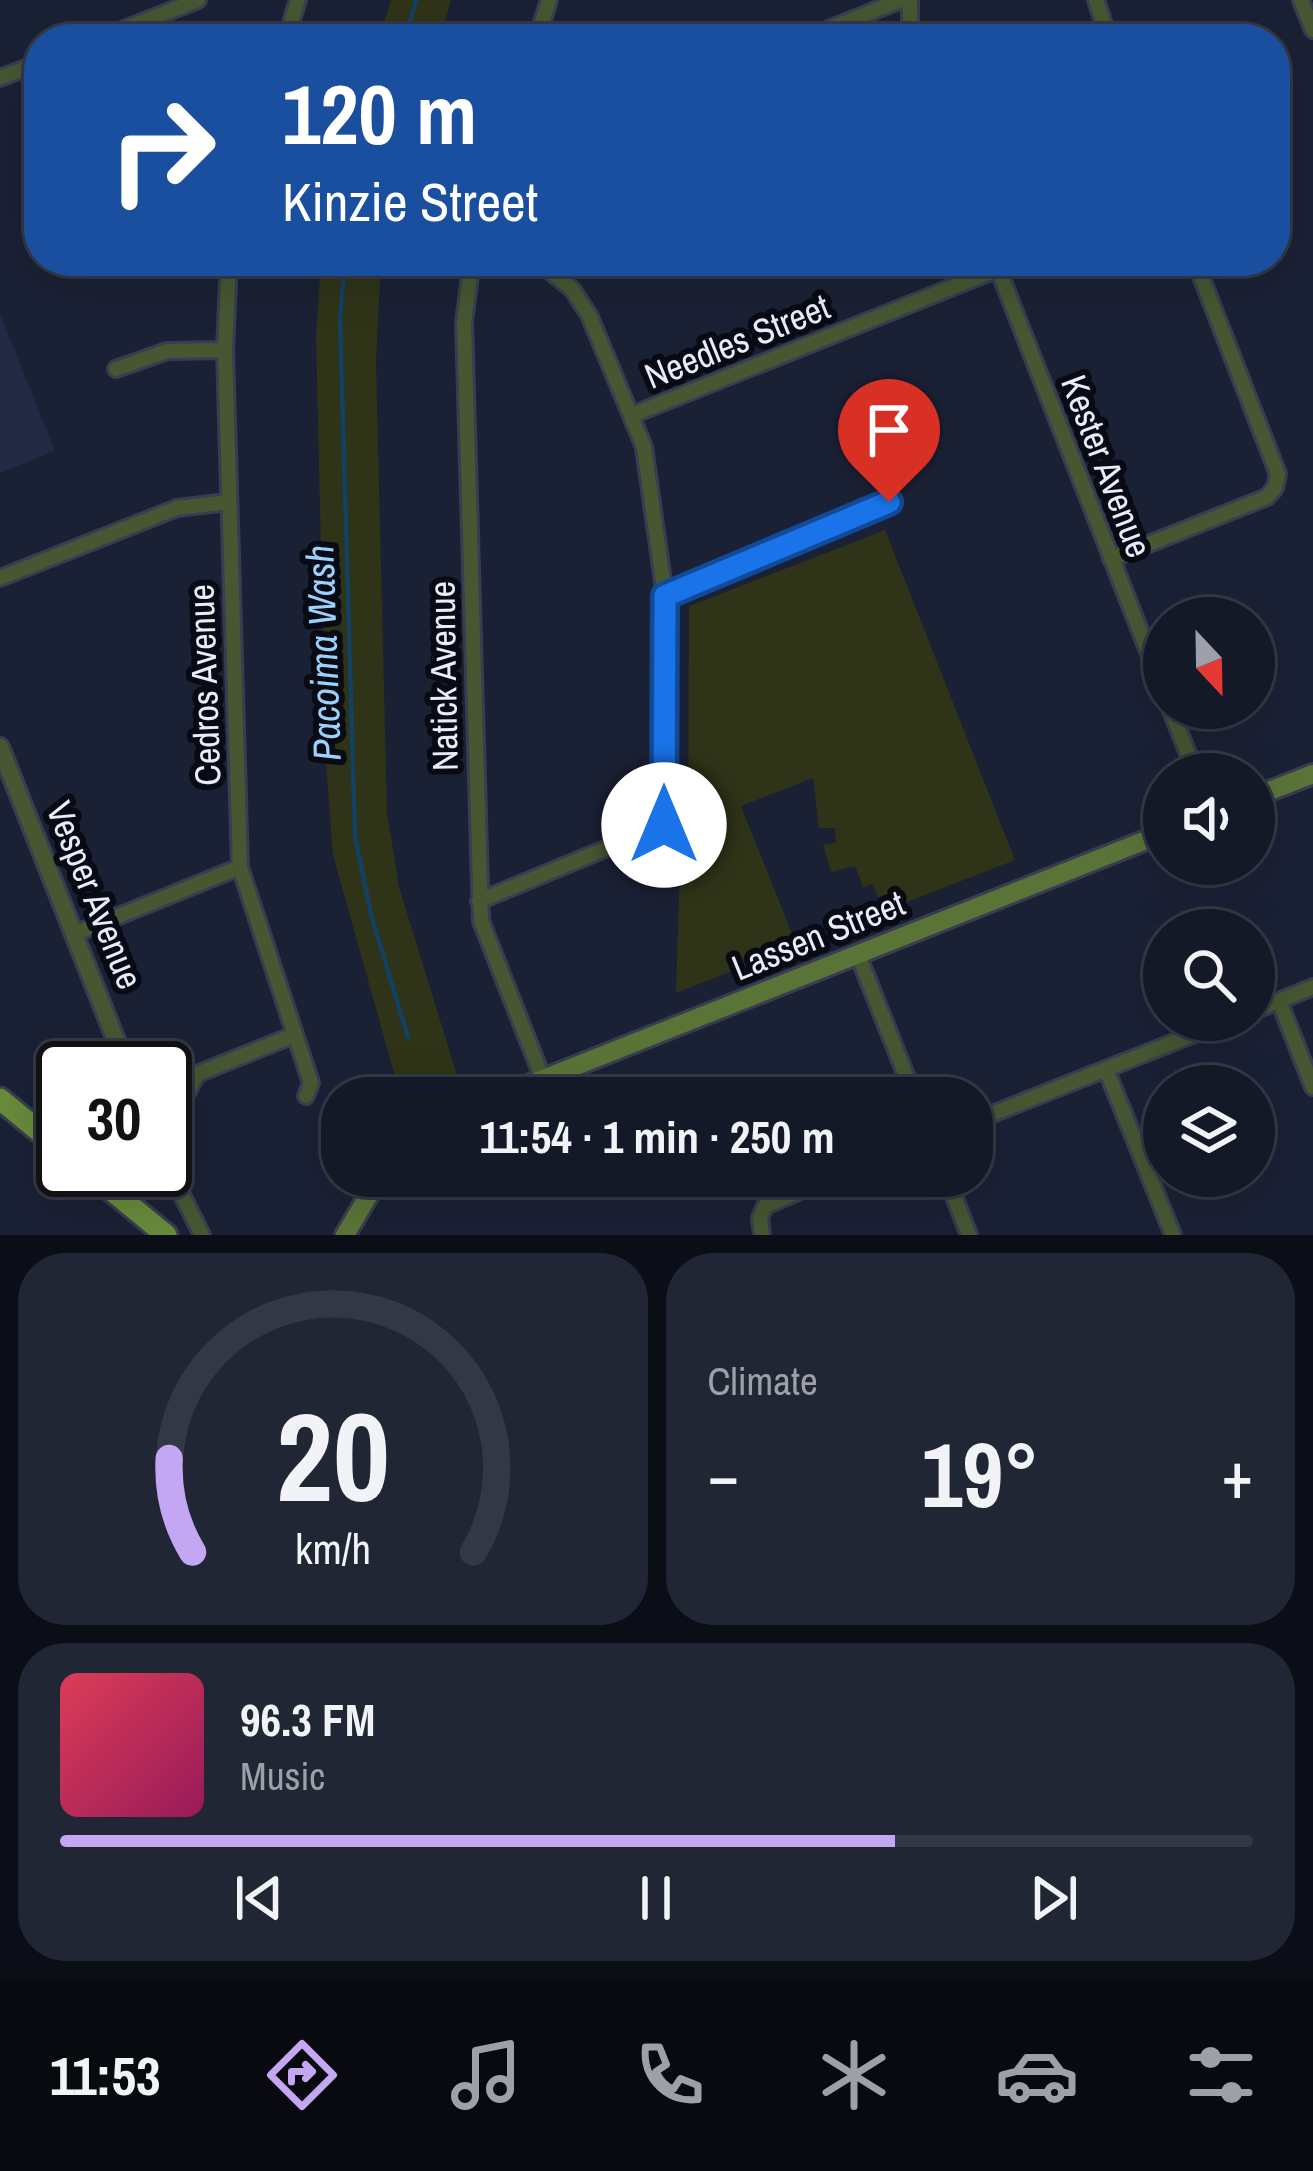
<!DOCTYPE html>
<meta charset="utf-8">
<style>
:root{--surface:#141928;--page:#212634;--text:#f1f3f6;--muted:#9da0a8;--line:#333845;--accent:#c3a7f2}
body{margin:0;font-family:"Archivo Narrow",sans-serif;background:var(--page);color:var(--text);height:100vh;display:flex;flex-direction:column;font-size:45px;white-space:nowrap}
*{box-sizing:border-box;margin:0}
p{font-size:39px;color:var(--muted)}
.icon{flex:none;width:66px;height:66px;fill:none;stroke:currentColor;stroke-width:2;stroke-linecap:round;stroke-linejoin:round}
.map{position:relative;height:1235px;overflow:hidden}
.panel{display:flex;flex-direction:column;gap:18px;padding:18px;background:#0b0e16;flex:1}
.panel>*{flex:none}
.guide{position:absolute;left:24px;top:24px;width:1266px;height:252px;border-radius:48px;box-shadow:0 12px 48px #0002,0 0 0 3px var(--line);background:#1a4fa0;color:#fff;overflow:hidden}
.needle{width:78px;rotate:158deg}
.buttons{position:absolute;left:1143px;top:597px;display:grid;gap:24px}
.buttons a{display:grid;place-items:center;width:132px;height:132px;border-radius:50%;background:var(--surface);box-shadow:0 12px 48px #0002,0 0 0 3px var(--line);font-size:60px}
.speed{position:absolute;left:36px;top:1041px;display:flex;gap:24px;font-size:60px;font-weight:700;text-align:center}
.speed>*{display:grid;place-content:center;width:156px;height:156px;border-radius:50%;background:var(--surface);box-shadow:0 12px 48px #0002,0 0 0 3px var(--line);line-height:1}
.speed .limit{border:6px solid #111;border-radius:18px;background:#fff;color:#111}
.pin{position:absolute;display:grid;place-items:center;width:102px;height:102px;color:#fff;margin:-123px -51px;border-radius:50% 50% 50% 0;rotate:-45deg;box-shadow:0 0 12px #0007}
.pin .icon{rotate:45deg}
.me{position:absolute;width:132px;margin:-66px;rotate:0deg;stroke-linejoin:round;filter:drop-shadow(0 0 9px #0008)}
.turn{display:flex;align-items:center;gap:42px;height:252px;padding:0 60px;font-size:54px}
.turn .icon{width:156px;height:156px;stroke-width:2.5}
.turn b{display:block;font-size:84px;line-height:102px}
.big{font-size:90px;font-weight:700;line-height:1.1}
.panel .widget{flex:1;display:flex;flex-direction:column;justify-content:center;gap:18px;min-width:0;padding:0 42px;border-radius:48px;background:var(--page)}
.panel .dial{align-items:center;gap:0}
.dial svg{height:312px;overflow:visible;fill:none;stroke:var(--line);stroke-width:7;stroke-linecap:round;text-anchor:middle}
.dial text{fill:var(--text);stroke:none}
.song{display:flex;align-items:center;gap:36px}
.cover{width:144px;height:144px;border-radius:18px;background:linear-gradient(135deg,hsl(350 70% 55%),hsl(330 70% 35%))}
.played{height:12px;border-radius:6px;background:linear-gradient(90deg,var(--accent) 70%,var(--line) 70%)}
.keys{display:flex;justify-content:space-around;direction:ltr}
.heat{display:flex;justify-content:space-between;align-items:center;font-size:66px;direction:ltr}
.panel .tiles{flex:1;display:grid;gap:18px;grid-template-columns:1fr 1fr}
.widget:last-child{grid-column:span 2}
.trip{position:absolute;left:321px;top:1077px;width:672px;height:120px;border-radius:48px;background:var(--surface);box-shadow:0 12px 48px #0002,0 0 0 3px var(--line);font-weight:700;line-height:120px;text-align:center}
.tabs{display:flex;height:192px;justify-content:space-around;align-items:center;background:#080a10;color:var(--muted)}
.tabs .icon{width:84px;height:84px}
.tabs .selected{color:var(--accent)}
.tabs b{font-size:54px;color:var(--text)}
.map>svg:first-child{display:block}
.built{fill:#222943}
.green{fill:#2f3317}
.lines{fill:none;stroke-linecap:round;stroke-linejoin:round}
.stream{stroke:#124161;stroke-width:4.5}
.minor-casing{stroke:#383d51;stroke-width:20}
.tertiary-casing{stroke:#383d51;stroke-width:22}
.secondary-casing{stroke:#383d51;stroke-width:24}
.primary-casing{stroke:#383d51;stroke-width:27}
.minor{stroke:#465732;stroke-width:14}
.tertiary{stroke:#465732;stroke-width:16}
.secondary{stroke:#5a7438;stroke-width:18}
.primary{stroke:#698b3b;stroke-width:21}
.route-casing{stroke:#114b97;stroke-width:30}
.route{stroke:#1a73e8;stroke-width:21}
.labels{text-anchor:middle;dominant-baseline:central;stroke-width:12;stroke-linejoin:round;paint-order:stroke}
.street-label{font-size:36px;fill:#e8ecfb;stroke:#080b14}
.water-label{font-size:39px;font-style:italic;fill:#9bd1fd;stroke:#080b14}
</style>
<div class="map">
<svg width="1313" height="1235" viewBox="0 0 1313 1235">
<rect width="100%" height="100%" fill="#1b2135"/>
<!-- built -->
<path class="built" d="M0,314L55,451L0,473Z"/>
<!-- green -->
<path class="green" d="M391,0H451L440,39H379Z
M321,261H381L376,362L387,812L399,887L460,1085L428,1098H416L413,1093L401,1098L333,855L326,764L316,336Z
M885,530L1015,860L884,911L873,884L863,887L855,866L831,872L823,844L836,843L835,828H819L813,778L741,806L797,946L676,993L680,861L688,860L689,606Z"/>
<g class="lines">
<!-- stream -->
<path class="stream" d="M405,39L416,0
M345,261L340,319L355,837L372,918L408,1037"/>
<!-- minor casing -->
<g class="minor-casing">
<path id="minor" d="M910,0V39
M1096,0L1109,39
M1301,0L1313,30
M99,39L198,0
M286,39L298,0
M537,39L549,0
M804,39L901,0
M0,78L39,63
M229,261L225,350L240,867L311,1083L306,1096
M472,261L464,322L481,921L543,1079
M995,261L1164,692
M116,369L167,351L225,350
M632,415L998,269
M1111,559L1267,497L1275,488L1278,474L1195,261
M0,578L177,508L228,502
M665,596L889,502
M1170,708L1196,774
M479,901L663,825L665,596L644,447L589,315L572,289L537,261
M74,934L240,867
M858,955L915,1098
M1279,1001L1313,1087
M1254,1011L1313,987
M1106,1069L1173,1235
M188,1091L197,1074L294,1035
M972,1122L1230,1020
M165,1161L202,1235
M946,1176L969,1235
M117,1195L140,1170
M762,1235L760,1218L765,1206L835,1176"/>
</g>
<!-- tertiary casing -->
<g class="tertiary-casing">
<path id="tertiary" d="M0,747L127,1068"/>
</g>
<!-- secondary casing -->
<g class="secondary-casing">
<path id="secondary" d="M1254,797L1313,774
M495,1098L1164,833
M345,1235L380,1176"/>
</g>
<!-- primary casing -->
<g class="primary-casing">
<path id="primary" d="M0,1099L63,1151
M87,1170L166,1235"/>
</g>
<!-- minor -->
<use href="#minor" class="minor"/>
<!-- tertiary -->
<use href="#tertiary" class="tertiary"/>
<!-- secondary -->
<use href="#secondary" class="secondary"/>
<!-- primary -->
<use href="#primary" class="primary"/>
</g>
<g class="lines">
<!-- route casing -->
<g class="route-casing">
<path id="route" d="M664,825L665,596L889,502"/>
</g>
<!-- route -->
<use href="#route" class="route"/>
</g>
<g class="labels">
<!-- street labels -->
<g class="street-label">
<text transform="translate(737 341) rotate(-22)">Needles Street</text>
<text transform="translate(1107 466) rotate(69)">Kester Avenue</text>
<text transform="translate(443 676) rotate(-91)">Natick Avenue</text>
<text transform="translate(204 685) rotate(-92)">Cedros Avenue</text>
<text transform="translate(95 895) rotate(68)">Vesper Avenue</text>
<text transform="translate(818 935) rotate(-22)">Lassen Street</text>
</g>
<!-- water labels -->
<g class="water-label">
<text transform="translate(323 653) rotate(-92)">Pacoima Wash</text>
</g>
</g>
</svg>
<div class="buttons">
<a><svg class="needle" viewBox="-14 -14 28 28"><path d="M0-13l5 13h-10z" fill="#e53935"/><path d="M0 13l5-13h-10z" fill="#9da0a8"/></svg></a>
<a><svg class="icon" aria-label="sound" viewBox="0 0 24 24"><path d="M4 9h4l5-4v14l-5-4H4zM17 9q2 3 0 6"/></svg></a>
<a><svg class="icon" aria-label="search" viewBox="0 0 24 24"><circle cx="10" cy="10" r="6"/><path d="M15 15l6 6"/></svg></a>
<a><svg class="icon" aria-label="layers" viewBox="0 0 24 24"><path d="M12 4l9 5-9 5-9-5zM3 14l9 5 9-5"/></svg></a>
</div>
<div class="speed"><div class="limit">30</div></div>
<div class="pin" style="left:889px;top:502px;background:#d93025"><svg class="icon" aria-label="arrive" viewBox="0 0 24 24"><path d="M6 21V4h12l-3 4 3 4H6"/></svg></div>
<svg class="me" style="left:664px;top:825px" viewBox="-20 -20 40 40"><circle r="19" fill="#fff"/><path d="M0-13L10 11 0 6-10 11z" fill="#1a73e8"/></svg>
<div class="trip">11:54 · 1 min · 250 m</div>
<div class="guide">
<div class="turn"><svg class="icon" aria-label="right" viewBox="0 0 24 24"><path d="M7 20v-9h11M14 6l5 5-5 5"/></svg><div><b>120 m</b>Kinzie Street</div></div>
</div>
</div>
<section class="panel">
<div class="tiles">
<div class="widget dial"><svg viewBox="0 0 100 80">
<path d="M14 69A42 42 0 1 1 86 69"/>
<path d="M14 69A42 42 0 0 1 8 45" stroke="#c3a7f2"/>
<text x="50" y="56" font-size="32" font-weight="700">20</text>
<text x="50" y="72" font-size="11">km/h</text>
</svg></div>
<div class="widget"><p>Climate</p>
<div class="heat"><a>−</a><b class="big">19°</b><a>+</a></div>
</div>
<div class="widget">
<div class="song"><i class="cover"></i><div><b>96.3 FM</b><p>Music</p></div></div>
<div class="played"></div>
<div class="keys"><svg class="icon" aria-label="previous" viewBox="0 0 24 24"><path d="M18 5L8 12l10 7zM5 5v14"/></svg><svg class="icon" aria-label="pause" viewBox="0 0 24 24"><path d="M8 5v14M16 5v14"/></svg><svg class="icon" aria-label="next" viewBox="0 0 24 24"><path d="M6 5l10 7-10 7zM19 5v14"/></svg></div>
</div>
</div>
</section>
<nav class="tabs">
<b>11:53</b>
<svg class="icon selected" aria-label="directions" viewBox="0 0 24 24"><path d="M12 3l9 9-9 9-9-9zM9 14v-3h6M13 9l2 2-2 2"/></svg>
<svg class="icon" aria-label="music" viewBox="0 0 24 24"><path d="M9 18V5l10-2v13"/><circle cx="6" cy="18" r="3"/><circle cx="16" cy="16" r="3"/></svg>
<svg class="icon" aria-label="phone" viewBox="0 0 24 24"><path d="M5 4h4l2 5-3 2q2 4 5 5l2-3 5 2v4C11 20 4 13 5 4z"/></svg>
<svg class="icon" aria-label="climate" viewBox="0 0 24 24"><path d="M12 3v18M4 7l16 10M4 17L20 7"/></svg>
<svg class="icon" aria-label="car" viewBox="0 0 24 24"><path d="M5 17H2v-5l4-1 3-4h7l3 4 3 1v5h-3M9 17h6M6 11h13"/><circle cx="7" cy="17" r="2"/><circle cx="17" cy="17" r="2"/></svg>
<svg class="icon" aria-label="filters" viewBox="0 0 24 24"><path d="M4 7h16M4 17h16"/><circle cx="9" cy="7" r="2"/><circle cx="15" cy="17" r="2"/></svg>
</nav>
